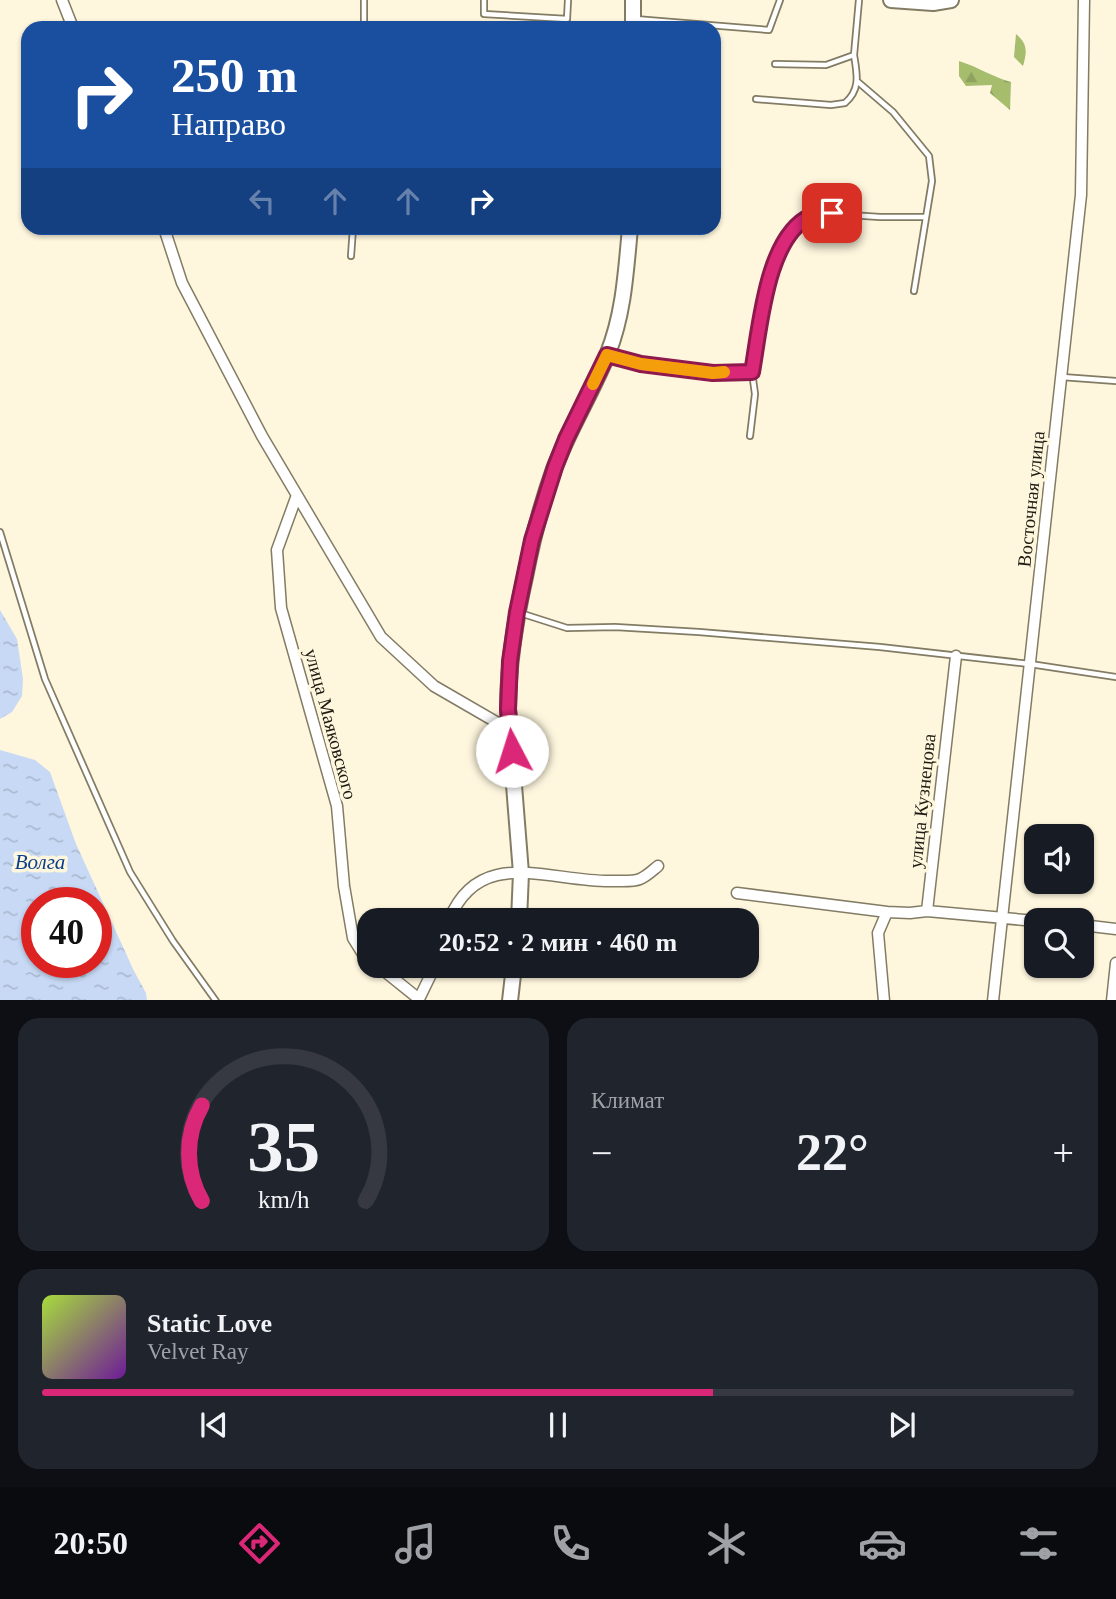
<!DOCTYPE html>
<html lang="ru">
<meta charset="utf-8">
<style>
:root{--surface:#171b24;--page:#20242c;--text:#f1f3f6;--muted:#9ea1a6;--line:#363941;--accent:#db2777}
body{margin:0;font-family:Georgia,serif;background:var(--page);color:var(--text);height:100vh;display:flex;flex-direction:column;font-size:26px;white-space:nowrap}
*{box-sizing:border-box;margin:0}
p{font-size:23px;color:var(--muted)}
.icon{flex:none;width:38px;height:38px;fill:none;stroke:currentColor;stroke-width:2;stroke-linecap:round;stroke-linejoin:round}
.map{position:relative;height:1000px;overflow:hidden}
.sheet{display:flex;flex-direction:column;gap:18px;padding:18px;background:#0d0f14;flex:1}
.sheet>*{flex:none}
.top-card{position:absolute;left:21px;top:21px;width:700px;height:214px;border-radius:21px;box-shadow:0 2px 5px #0004;background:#1a4fa0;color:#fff;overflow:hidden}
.fabs{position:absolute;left:1024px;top:824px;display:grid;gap:14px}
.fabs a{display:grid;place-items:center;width:70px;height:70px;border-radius:14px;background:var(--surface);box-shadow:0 2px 5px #0004;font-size:35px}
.speed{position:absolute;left:21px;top:887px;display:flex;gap:14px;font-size:35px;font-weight:700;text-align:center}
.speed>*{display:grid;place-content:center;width:91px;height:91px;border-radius:50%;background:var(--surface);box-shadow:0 2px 5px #0004;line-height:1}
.speed .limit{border:10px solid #d22;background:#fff;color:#111}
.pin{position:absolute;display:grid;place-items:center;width:60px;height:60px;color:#fff;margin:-30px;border-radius:14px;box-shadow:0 4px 10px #0006}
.me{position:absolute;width:77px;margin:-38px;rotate:355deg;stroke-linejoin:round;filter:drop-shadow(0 0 5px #0008)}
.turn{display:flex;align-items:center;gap:24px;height:147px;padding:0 35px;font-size:32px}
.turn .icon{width:91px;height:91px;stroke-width:2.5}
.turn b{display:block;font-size:49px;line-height:60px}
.lanes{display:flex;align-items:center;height:66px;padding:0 35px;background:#0003;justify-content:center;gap:35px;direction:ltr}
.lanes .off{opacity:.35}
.big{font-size:52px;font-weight:800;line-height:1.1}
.sheet .tile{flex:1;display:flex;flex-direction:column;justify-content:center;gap:10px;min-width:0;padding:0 24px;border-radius:21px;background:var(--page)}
.sheet .dial{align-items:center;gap:0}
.dial svg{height:182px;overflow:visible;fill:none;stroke:var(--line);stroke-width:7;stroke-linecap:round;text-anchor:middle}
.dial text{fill:var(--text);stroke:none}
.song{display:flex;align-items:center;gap:21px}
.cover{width:84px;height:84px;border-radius:10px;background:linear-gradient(135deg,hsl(80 70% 55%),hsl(280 70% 35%))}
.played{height:7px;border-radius:4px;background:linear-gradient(90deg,var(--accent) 65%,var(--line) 65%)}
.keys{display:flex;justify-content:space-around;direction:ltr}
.heat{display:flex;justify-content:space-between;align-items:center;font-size:38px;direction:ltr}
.sheet .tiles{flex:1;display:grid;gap:18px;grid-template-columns:1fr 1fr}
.tile:last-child{grid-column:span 2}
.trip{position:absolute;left:357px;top:908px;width:402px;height:70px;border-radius:21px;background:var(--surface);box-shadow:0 2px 5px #0004;font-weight:800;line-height:70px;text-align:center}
.tabs{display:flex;height:112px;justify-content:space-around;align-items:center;background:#090b0e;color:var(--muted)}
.tabs .icon{width:49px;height:49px}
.tabs .active{color:var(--accent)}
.tabs b{font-size:32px;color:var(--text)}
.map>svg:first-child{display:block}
.forest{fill:url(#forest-firs)}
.water{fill:url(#water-ripples);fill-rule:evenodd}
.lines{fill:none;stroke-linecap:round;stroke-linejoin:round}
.lane-casing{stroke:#837c65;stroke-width:8}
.street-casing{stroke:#837c65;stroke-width:13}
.secondary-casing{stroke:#837c65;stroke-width:18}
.lane{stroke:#fff;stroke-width:4.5}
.street{stroke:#fff;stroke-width:10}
.secondary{stroke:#fff;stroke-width:14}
.route-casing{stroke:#8e194d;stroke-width:18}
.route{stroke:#db2777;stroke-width:12}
.slow{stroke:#f59e0b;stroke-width:12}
.labels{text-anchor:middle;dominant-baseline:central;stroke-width:7;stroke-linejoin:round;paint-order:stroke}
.street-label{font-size:19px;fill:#1e1b12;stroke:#fef6dd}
.water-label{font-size:21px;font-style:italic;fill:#0d3e8c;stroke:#fef6dd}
</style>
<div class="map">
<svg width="1116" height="1001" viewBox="0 0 1116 1001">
<defs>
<pattern id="forest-firs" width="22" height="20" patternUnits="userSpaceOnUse" patternTransform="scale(1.75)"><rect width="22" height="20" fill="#a5bd6d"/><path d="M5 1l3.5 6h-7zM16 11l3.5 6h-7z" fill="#8ea25d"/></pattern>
<pattern id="water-ripples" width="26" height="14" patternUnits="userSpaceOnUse" patternTransform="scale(1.75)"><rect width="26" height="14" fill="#c7d9f5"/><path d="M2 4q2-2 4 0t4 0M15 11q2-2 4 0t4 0" fill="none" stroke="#aabad1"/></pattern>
</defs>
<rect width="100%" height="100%" fill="#fef6dd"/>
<!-- forest -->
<path class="forest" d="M1016,34C1028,44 1027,52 1023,66L1014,57Z
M959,61C978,67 993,77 1011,82L1010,110L990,93L992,85L966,86L959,76Z"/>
<!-- water -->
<path class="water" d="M0,610L17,639L23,679L22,696L12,712L0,719Z
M0,750L35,760L50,772L76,844L134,971L146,993L147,1000H0ZM37,903H96V962H37Z"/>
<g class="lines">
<!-- lane casing -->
<g class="lane-casing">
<path id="lane" d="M364,0V28
M484,0V14L567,19L568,0
M635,19L769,30L780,0
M854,55L859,0
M858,82L893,112L929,156L932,181L914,291
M756,99L831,105L845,103C861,89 857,74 854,55L826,65L775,64
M351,256L353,228
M611,356C658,369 705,373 752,372
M1062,377L1116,381
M750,436L755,394L752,372L768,283L775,260L787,239L797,226L809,217L819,213L880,217H926
M0,532L45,679L130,872L173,941L216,1001
M520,613L567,628L615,627L699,632L880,647L1030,664L1116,677"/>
</g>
<!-- street casing -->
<g class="street-casing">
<path id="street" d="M62,0L73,28
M164,228L182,283L262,436L381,637L434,686L510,730
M297,495L277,550L281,608L337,806L344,886L353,938L363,954L369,959
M737,893L887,912
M927,911L1036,921
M449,920C480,844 551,883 613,881C621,881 633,882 640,879C647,876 653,870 658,866
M1082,925L1116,929
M378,966L419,999L435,966
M884,1001L878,933L887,912L910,913L927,911L956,656
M993,1001L1081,195L1084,0
M1112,1001L1116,963"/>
</g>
<!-- secondary casing -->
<g class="secondary-casing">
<path id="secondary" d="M891,0L933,3L951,0
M633,28V0
M519,920L521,873L508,710C508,665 515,621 525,577C532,541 541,505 554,469C569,429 592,393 608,353C624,313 626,270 630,228
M510,1001L514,966"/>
</g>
<!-- lane -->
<use href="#lane" class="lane"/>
<!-- street -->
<use href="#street" class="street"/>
<!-- secondary -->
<use href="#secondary" class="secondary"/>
</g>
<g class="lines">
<!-- route casing -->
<g class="route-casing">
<path id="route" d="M512,751L508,709L510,661L517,612L532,540L555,467L566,439L607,355L641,364L713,373L752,372C760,329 766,236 811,216C818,213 825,213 832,213"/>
</g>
<!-- route -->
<use href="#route" class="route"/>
<!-- slow -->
<path class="slow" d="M593,384L607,355L641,364L713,373L724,372"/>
</g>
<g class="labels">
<!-- street labels -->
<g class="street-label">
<text transform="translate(1031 499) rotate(-84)">Восточная улица</text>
<text transform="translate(331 724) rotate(75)">улица Маяковского</text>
<text transform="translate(922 801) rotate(-84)">улица Кузнецова</text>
</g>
<!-- water labels -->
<g class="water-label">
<text x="40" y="862">Волга</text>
</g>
</g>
</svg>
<div class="fabs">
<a><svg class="icon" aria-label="sound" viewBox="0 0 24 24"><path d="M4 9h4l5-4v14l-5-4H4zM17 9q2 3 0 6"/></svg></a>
<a><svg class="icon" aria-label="search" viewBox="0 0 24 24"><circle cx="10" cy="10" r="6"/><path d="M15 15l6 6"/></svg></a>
</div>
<div class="speed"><div class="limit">40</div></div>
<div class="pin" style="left:832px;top:213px;background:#d93025"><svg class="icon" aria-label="arrive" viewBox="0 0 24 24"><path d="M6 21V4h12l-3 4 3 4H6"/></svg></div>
<svg class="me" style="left:512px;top:751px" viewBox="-20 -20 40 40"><circle r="19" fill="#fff"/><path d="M0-13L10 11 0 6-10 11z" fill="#db2777"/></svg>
<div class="trip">20:52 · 2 мин · 460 m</div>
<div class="top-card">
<div class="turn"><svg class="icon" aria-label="right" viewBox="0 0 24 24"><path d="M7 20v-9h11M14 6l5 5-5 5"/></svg><div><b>250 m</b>Направо</div></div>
<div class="lanes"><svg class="icon off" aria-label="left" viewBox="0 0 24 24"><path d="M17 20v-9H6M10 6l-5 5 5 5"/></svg><svg class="icon off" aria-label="ahead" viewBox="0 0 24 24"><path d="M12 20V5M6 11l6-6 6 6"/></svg><svg class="icon off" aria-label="ahead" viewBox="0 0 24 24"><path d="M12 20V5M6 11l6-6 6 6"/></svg><svg class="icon" aria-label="right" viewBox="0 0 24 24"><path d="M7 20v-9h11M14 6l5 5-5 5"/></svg></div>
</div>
</div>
<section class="sheet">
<div class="tiles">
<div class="tile dial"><svg viewBox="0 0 100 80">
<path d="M14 69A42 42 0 1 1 86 69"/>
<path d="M14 69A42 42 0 0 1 14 27" stroke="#db2777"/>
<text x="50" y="56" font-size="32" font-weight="700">35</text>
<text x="50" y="72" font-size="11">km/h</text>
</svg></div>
<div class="tile"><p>Климат</p>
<div class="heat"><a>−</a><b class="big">22°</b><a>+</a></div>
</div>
<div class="tile">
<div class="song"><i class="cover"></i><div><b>Static Love</b><p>Velvet Ray</p></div></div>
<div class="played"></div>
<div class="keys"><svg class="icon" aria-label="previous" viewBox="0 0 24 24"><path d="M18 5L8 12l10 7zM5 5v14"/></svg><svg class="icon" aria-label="pause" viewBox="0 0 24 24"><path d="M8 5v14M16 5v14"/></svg><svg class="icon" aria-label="next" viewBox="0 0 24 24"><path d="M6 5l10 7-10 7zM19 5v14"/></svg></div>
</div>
</div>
</section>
<nav class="tabs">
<b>20:50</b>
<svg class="icon active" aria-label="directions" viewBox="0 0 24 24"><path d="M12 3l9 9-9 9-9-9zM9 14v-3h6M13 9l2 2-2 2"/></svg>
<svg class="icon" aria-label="music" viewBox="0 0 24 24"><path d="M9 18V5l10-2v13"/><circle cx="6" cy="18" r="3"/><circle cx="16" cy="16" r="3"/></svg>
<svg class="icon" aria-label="phone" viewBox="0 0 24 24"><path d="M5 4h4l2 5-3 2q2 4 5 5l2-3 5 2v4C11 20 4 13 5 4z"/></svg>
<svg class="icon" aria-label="climate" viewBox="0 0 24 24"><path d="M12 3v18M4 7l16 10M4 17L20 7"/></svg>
<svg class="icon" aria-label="car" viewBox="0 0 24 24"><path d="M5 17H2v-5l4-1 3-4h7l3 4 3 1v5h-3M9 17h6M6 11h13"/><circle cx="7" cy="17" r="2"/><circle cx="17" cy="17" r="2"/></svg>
<svg class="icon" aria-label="filters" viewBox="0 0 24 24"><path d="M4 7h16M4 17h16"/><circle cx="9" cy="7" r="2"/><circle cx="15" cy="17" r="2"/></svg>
</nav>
